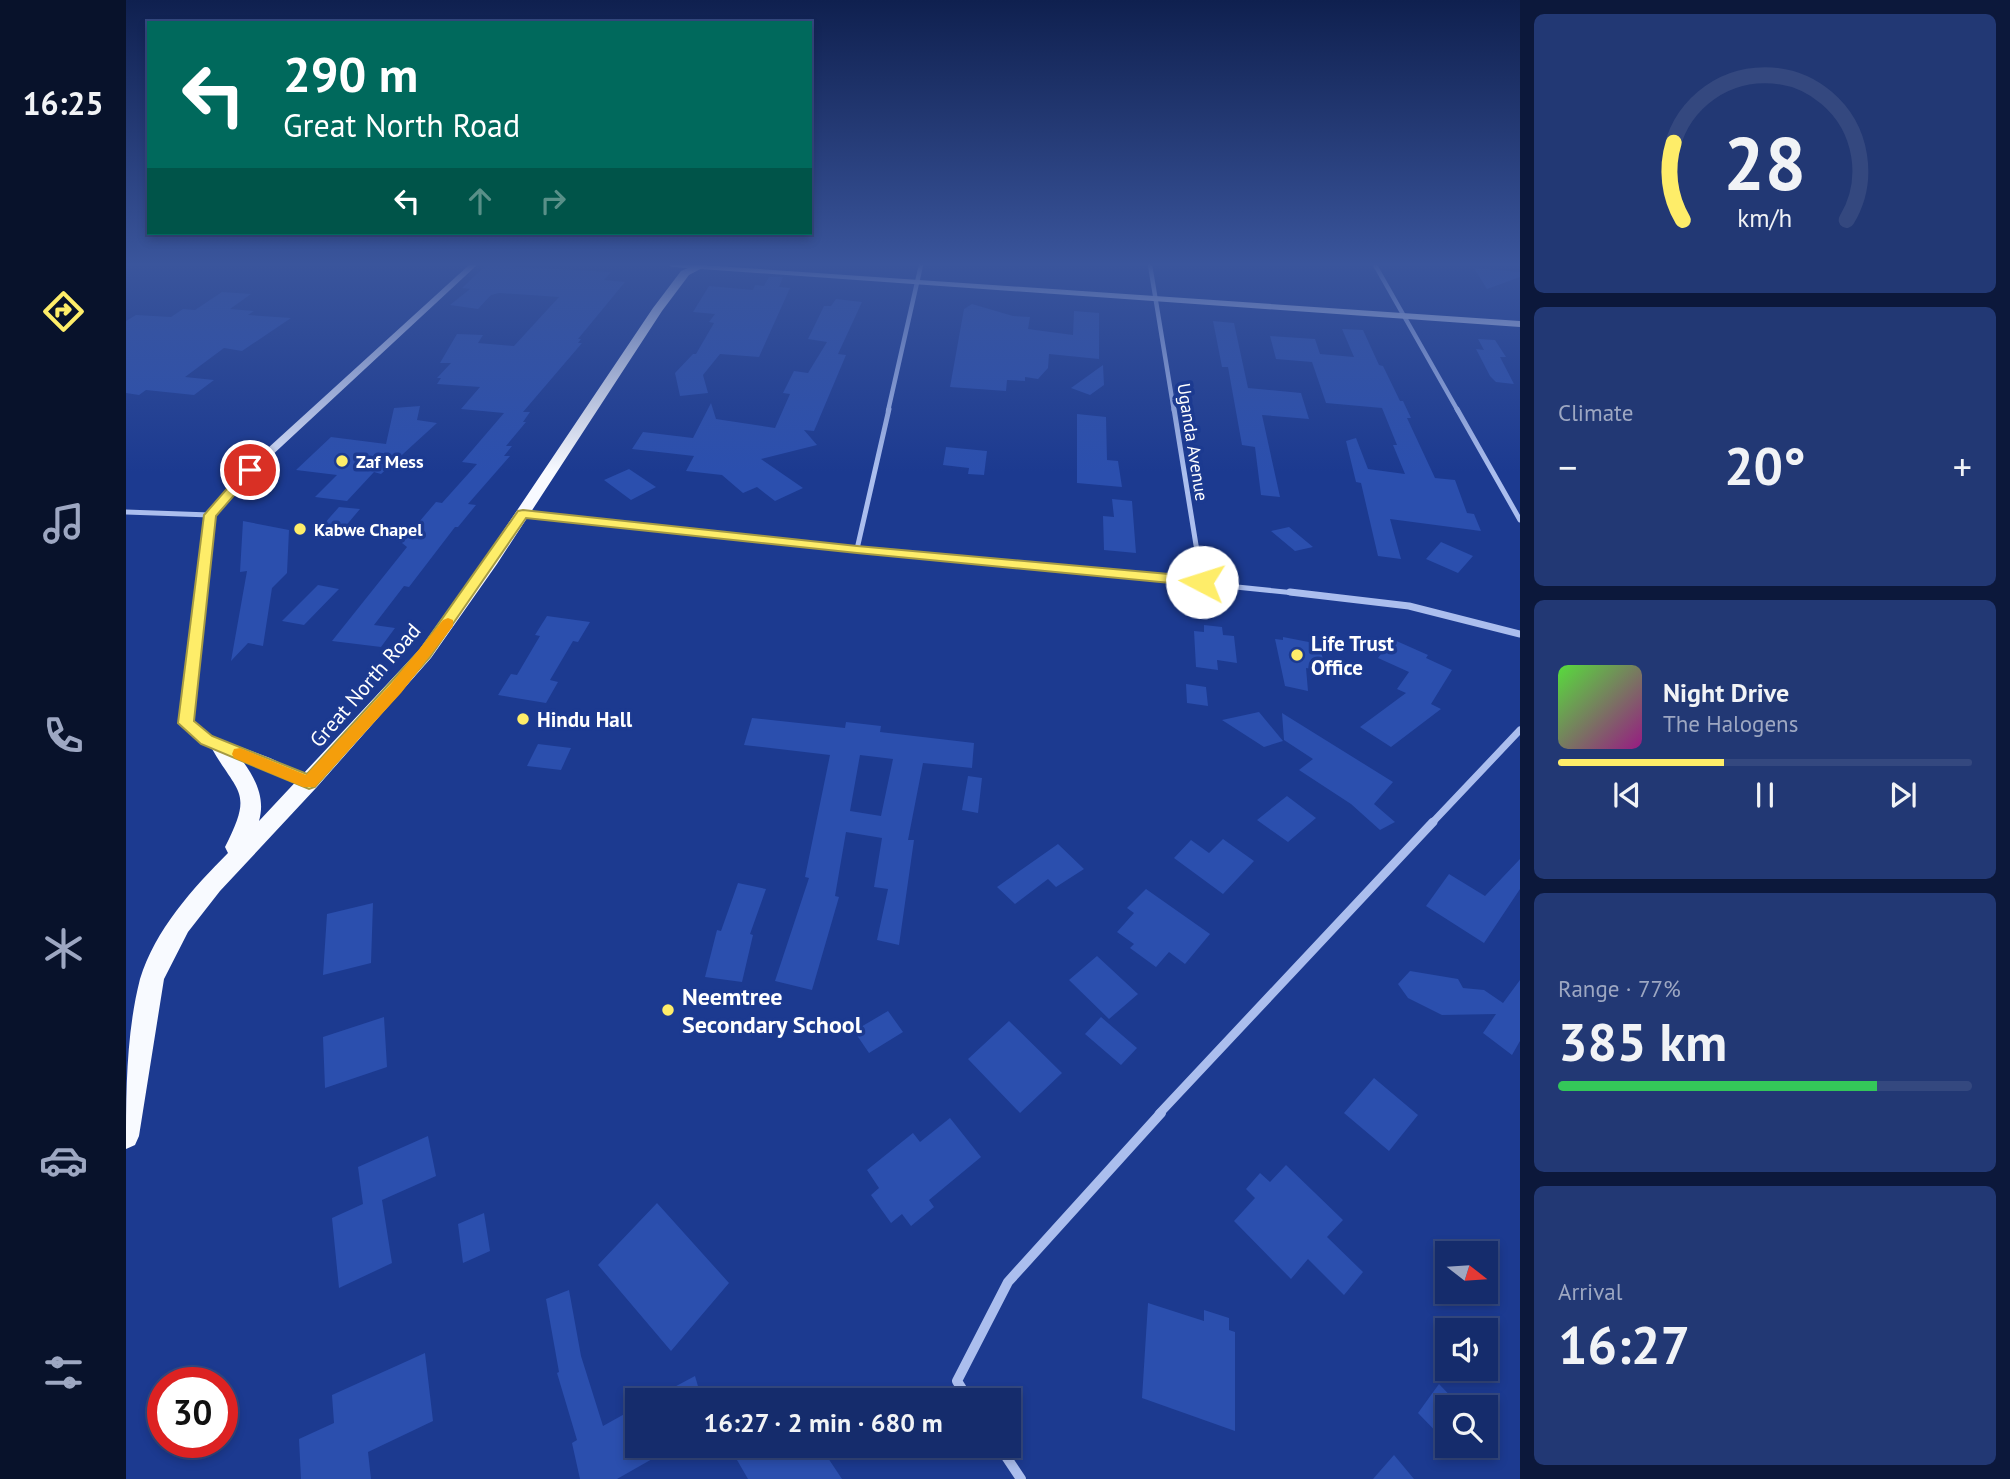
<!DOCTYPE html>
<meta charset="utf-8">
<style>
:root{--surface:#152c6c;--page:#223874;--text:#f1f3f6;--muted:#9da7c2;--line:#34487f;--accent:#feed69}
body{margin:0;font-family:"PT Sans",sans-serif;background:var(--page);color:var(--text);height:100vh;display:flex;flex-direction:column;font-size:26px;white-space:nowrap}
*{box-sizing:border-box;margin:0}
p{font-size:23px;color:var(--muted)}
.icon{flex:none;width:38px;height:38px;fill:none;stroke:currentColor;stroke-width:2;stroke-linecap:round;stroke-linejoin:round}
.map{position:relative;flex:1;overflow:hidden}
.panel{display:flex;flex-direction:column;gap:14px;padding:14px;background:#0c183b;width:490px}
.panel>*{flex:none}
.hud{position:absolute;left:21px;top:21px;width:665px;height:214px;border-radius:0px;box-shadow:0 4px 10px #0003,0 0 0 2px var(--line);background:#00695c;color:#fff;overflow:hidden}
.needle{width:46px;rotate:107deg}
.controls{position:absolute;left:1309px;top:1241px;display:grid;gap:14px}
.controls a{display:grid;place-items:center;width:63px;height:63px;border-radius:0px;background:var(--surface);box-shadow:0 4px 10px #0003,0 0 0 2px var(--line);font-size:35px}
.speed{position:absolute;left:21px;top:1367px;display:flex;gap:14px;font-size:35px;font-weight:700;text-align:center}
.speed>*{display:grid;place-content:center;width:91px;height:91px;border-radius:50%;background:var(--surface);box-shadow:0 4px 10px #0003,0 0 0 2px var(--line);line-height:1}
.speed .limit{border:10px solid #d22;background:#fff;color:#111}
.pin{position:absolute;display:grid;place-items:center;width:60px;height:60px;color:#fff;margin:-30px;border:4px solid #fff;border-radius:50%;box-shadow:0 2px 7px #0007}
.me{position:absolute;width:77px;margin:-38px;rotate:275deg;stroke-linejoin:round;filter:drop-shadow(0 0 5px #0008)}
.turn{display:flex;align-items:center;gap:24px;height:147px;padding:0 21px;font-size:32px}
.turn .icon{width:91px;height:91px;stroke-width:2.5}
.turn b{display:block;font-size:49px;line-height:60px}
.lanes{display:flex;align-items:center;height:66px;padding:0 21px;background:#0003;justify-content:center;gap:35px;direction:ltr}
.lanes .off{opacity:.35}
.big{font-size:52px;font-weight:600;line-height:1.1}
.panel .widget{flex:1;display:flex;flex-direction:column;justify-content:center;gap:10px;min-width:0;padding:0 24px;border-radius:10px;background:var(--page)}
.panel .dial{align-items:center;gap:0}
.dial svg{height:182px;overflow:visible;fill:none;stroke:var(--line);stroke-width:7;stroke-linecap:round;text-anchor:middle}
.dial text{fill:var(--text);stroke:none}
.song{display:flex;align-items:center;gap:21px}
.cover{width:84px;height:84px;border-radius:10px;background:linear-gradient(135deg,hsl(110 70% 55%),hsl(310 70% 35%))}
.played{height:7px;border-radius:4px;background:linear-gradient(90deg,var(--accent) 40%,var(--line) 40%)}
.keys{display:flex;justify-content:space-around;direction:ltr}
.heat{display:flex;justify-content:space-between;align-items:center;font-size:38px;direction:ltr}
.charge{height:10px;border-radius:5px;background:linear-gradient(90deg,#34c759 77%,var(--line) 0)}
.trip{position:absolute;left:499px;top:1388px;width:396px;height:70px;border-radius:0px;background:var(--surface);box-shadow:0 4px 10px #0003,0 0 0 2px var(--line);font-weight:600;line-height:70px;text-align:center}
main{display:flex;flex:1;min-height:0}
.dock{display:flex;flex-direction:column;width:126px;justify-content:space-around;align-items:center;background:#08122b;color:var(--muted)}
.dock .icon{width:49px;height:49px}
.dock .active{color:var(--accent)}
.dock b{font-size:32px;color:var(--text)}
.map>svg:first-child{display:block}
.building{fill:#2b4fae;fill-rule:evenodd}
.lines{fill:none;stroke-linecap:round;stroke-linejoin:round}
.minor-far4{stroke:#abbeee;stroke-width:4.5}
.minor-far3{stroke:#abbeee;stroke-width:5}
.minor-far2{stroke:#abbeee;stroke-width:7}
.minor-far1{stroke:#abbeee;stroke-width:9}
.minor{stroke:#abbeee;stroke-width:10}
.secondary{fill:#d8e1fa;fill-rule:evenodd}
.trunk{fill:#f8faff;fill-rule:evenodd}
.route{fill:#feed69;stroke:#a59a44;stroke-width:2}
.slow{fill:#f59e0b}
.poi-dot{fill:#feed69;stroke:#1c3a90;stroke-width:2.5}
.labels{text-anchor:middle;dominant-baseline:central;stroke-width:7;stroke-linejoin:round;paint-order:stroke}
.far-street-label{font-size:18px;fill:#fff;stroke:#1c3a90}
.far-poi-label{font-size:18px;font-weight:bold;fill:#fff;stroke:#1c3a90;text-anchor:start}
.poi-label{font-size:21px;font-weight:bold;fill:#fff;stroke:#1c3a90;text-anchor:start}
.street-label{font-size:21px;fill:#fff;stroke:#1c3a90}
.near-poi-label{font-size:24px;font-weight:bold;fill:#fff;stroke:#1c3a90;text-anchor:start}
</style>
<main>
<nav class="dock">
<b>16:25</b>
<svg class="icon active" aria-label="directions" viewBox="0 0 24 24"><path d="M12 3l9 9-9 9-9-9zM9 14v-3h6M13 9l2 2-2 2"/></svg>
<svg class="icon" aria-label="music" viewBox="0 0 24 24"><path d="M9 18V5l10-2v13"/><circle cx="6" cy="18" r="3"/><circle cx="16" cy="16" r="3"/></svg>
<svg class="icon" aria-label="phone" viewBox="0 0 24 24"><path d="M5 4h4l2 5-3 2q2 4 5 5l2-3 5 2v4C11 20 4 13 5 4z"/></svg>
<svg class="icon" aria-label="climate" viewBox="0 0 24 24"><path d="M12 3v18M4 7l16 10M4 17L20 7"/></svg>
<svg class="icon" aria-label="car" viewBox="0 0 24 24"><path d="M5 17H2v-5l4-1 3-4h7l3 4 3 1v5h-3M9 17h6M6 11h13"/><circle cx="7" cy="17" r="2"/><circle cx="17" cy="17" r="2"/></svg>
<svg class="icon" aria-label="filters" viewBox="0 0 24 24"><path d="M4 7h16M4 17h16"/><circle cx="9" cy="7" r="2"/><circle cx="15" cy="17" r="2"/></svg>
</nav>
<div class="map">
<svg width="1394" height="1479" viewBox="0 0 1394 1479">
<rect width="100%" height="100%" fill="#1c3a90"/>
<!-- building -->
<path class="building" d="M360,265L485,272L478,280L499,282L452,339H455L452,343H456L397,412H404L397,422H400L380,446H386L378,456H384L342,504L350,505L332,527H329L283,587L278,586L248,625L269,628L255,647L206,641L281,547L276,543L293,522L310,502L316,503L351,464L336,462L378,413L335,409L354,387L311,384L315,378H311L325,363H314L331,334L357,335L352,343L388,346L433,297L373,293L365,295L352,309L324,305L344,289L336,288Z
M1348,268L1394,272V277L1361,289Z
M643,277H657L653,287L664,288L633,357L594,354L577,375L582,393L554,396L549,373L567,354H570L588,323L583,322L589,314L567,312L583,286L627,290L629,285L638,286Z
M96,292L125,294L104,309L128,311L122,315L165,318L116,351L98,348L59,377L88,380L68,395L20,390L13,395L0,393V321L10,315L45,317L57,309L69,310Z
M710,299L736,302L712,354L720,355L688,431L678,430L691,445L635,459L677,488L649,501L631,487L617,493L596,475L560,471L568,456L506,449L517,432L567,438L585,403L590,419L649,428L664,394L657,393L668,371L682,373L701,342L682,339L698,306H705Z
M846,304L887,316L904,317L902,329L947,335L948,311L973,313V359L923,354L922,368L912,379L899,377V381L881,380L880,391L824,387L838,309Z
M1087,321L1108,323L1122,388L1175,393L1183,419L1136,415L1154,497L1135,495L1129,447L1116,445L1102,367H1096Z
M1216,329L1237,330L1253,365L1257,366L1274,401H1277L1285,418H1281L1309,478L1329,480L1341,513L1348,514L1355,531L1264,519L1275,559L1252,556L1235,483L1230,482L1220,441L1230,438L1242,469L1279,474L1267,445H1271L1256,408L1200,403L1186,362L1150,359L1144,336L1189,339L1194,354L1228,357Z
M1352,339L1369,340L1380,357H1374L1388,384L1370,382L1364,376L1350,349L1358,350Z
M977,365L978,385L964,395L945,388Z
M294,406L291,420L311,423L255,474L248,472L221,501L189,497L211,475L170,470L205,437L260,444L268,408Z
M951,414L980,417L981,460L992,461L996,487L951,483Z
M820,447L861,451L858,475L842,474L843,468L817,465Z
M503,469L530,487L505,500L478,480Z
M986,499L1006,501L1010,553L978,550L977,516L988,517Z
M213,507L234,509L218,528L197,525Z
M117,521L163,530L161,573L146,588L137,646L122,643L105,661L121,571L114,572Z
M1163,527L1187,547L1169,551L1145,531Z
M1315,542L1347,556L1332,573L1300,559Z
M192,585L213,589L178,625L156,621Z
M421,616L464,622L452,642L447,641L424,680L432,682L420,703L372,695L385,674L391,675L414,636L409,635Z
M1078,625L1096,627L1097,635L1108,636L1111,663L1091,660L1092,670L1070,667L1068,631L1078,632Z
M1157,637L1193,644L1200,671L1180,668L1182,691L1159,686L1149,639L1157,640Z
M1266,639L1302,655L1300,658L1326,670L1305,704L1315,709L1265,747L1234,727L1280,693L1271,689L1283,672L1252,658Z
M1060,684L1080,687L1082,706L1061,703Z
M1133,712L1157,741L1138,747L1096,720Z
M1156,713L1267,782L1248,804L1269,822L1254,830L1225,804L1173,770L1187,759L1158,740Z
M626,718L719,728L720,722L755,726L754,732L848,743L846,768L797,763L782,840H788L773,945L751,940L762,889L748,887L756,838L720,832L709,896L713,897L686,990L649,981L683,878L679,877L704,755L618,745ZM734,755L767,759L755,816L724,811Z
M412,744L445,748L435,770L401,766Z
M842,776L856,778L852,813L836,810Z
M1161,796L1190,818L1162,842L1131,820Z
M1097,839L1128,861L1097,894L1048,858L1065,840L1083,853Z
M932,844L958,869L930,887L922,879L889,904L871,887Z
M1394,859V889L1358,943L1300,906L1323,874L1359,896Z
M612,883L640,889L624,934L627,935L616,982L579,977L591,930L595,931Z
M1020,889L1084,934L1059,964L1043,952L1030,967L1004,948L1008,944L991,932L1008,913L1001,908Z
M247,903L245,963L197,975L201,914Z
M971,956L1012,994L983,1019L943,980Z
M1284,971L1332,979L1337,988L1358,990L1377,1003L1394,980V1041L1386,1055L1357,1033L1370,1014L1316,1015L1282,998L1272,984Z
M762,1011L777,1032L743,1053L728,1031Z
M258,1017L261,1067L199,1088L197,1037Z
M975,1017L1011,1048L995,1065L959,1034Z
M883,1021L936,1073L894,1113L842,1059Z
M1248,1078L1292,1115L1263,1151L1218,1113Z
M824,1118L855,1157L803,1200L808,1207L785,1226L776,1214L765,1223L745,1195L753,1188L741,1170L787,1133L794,1142Z
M302,1136L310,1176L256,1200L266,1263L213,1288L206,1218L237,1204L232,1167Z
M1160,1165L1217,1220L1201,1237L1237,1272L1218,1295L1182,1259L1165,1279L1108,1221L1129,1198L1120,1189L1134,1173L1144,1182Z
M531,1203L603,1283L545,1351L472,1265Z
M358,1213L364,1251L337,1263L332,1224Z
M443,1290L455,1356L477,1426L511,1407V1446H549L491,1479H454L446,1443L451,1440L431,1373L433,1372L420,1299Z
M1022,1303L1078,1321V1310L1103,1318V1330L1109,1332V1431L1016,1398Z
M299,1353L307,1421L242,1452L245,1479H175L173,1439L208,1423L206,1395Z
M569,1376L576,1400H524Z
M1313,1384L1335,1407H1321V1443L1292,1413Z
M615,1446H694L716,1479H622L607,1453Z
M1268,1455L1288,1479H1247Z"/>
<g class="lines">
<!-- minor-far4 -->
<path class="minor-far4" d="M1024,265L1048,411
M1249,265L1332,411
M762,411L795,265"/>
<!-- minor-far3 -->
<path class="minor-far3" d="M1048,409L1076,582
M1331,409L1394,520
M0,512L84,515
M397,514L1179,594
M731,549L763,409"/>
<!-- minor-far2 -->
<path class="minor-far2" d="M1164,592L1283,606L1394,634
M1305,824L1394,730"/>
<!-- minor-far1 -->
<path class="minor-far1" d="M1033,1114L1307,822"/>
<!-- minor -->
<path class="minor" d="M843,1400L831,1381L882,1282L1035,1113
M873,1446L895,1479"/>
<!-- secondary -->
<path class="secondary" d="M343,265H351L128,472L89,516L67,721L85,736L144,758L188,779L190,783L188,787H178L134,766L75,744L53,723L79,515L120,468Z
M542,265H575L1394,321V327L546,267Z"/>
<!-- trunk -->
<path class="trunk" d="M569,265H582L563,275L536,311L371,564L305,658L190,788L94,891L62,932L38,979L13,1136L9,1145L0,1149C0,1093 0,1034 14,979C29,930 67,888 102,853L99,847C128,790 112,795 85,747L88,742L95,740L102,742C120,765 142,790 133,821L293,650L357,561L527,308L555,271Z"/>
</g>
<!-- sky -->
<linearGradient id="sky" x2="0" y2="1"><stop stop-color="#0f204f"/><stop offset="0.56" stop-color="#3a559c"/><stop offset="1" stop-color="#3a559c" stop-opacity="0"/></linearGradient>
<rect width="1394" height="472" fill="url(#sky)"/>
<!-- route -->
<path class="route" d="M120,467L130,470L90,516L68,721L86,736L181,774L294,650L392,511L397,510L731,546L1076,577L1083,582L1076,586L731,553L400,518L304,657L189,787L183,789L75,744L52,723L78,515Z"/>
<!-- slow -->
<path class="slow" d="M322,618L327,620V626L275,693L189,787H177L108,758L106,754L108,749L114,748L180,775L264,685L317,620Z"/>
<!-- markers -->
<g class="poi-dot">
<circle cx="216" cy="461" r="7"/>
<circle cx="174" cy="529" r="7"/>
<circle cx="1171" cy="655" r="7"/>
<circle cx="397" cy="719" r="7"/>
<circle cx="542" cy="1010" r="7"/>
</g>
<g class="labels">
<!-- far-street labels -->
<g class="far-street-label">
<text transform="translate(1067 442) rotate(81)">Uganda Avenue</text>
</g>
<!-- far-poi labels -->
<g class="far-poi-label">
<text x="230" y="461">Zaf Mess</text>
<text x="188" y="529">Kabwe Chapel</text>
</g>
<!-- poi labels -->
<g class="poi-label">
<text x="1185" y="643">Life Trust<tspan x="1185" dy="24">Office</tspan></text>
<text x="411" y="719">Hindu Hall</text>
</g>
<!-- street labels -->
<g class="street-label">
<text transform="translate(239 685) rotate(-49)">Great North Road</text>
</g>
<!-- near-poi labels -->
<g class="near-poi-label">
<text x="556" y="996">Neemtree<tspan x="556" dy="28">Secondary School</tspan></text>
</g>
</g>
</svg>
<div class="controls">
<a><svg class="needle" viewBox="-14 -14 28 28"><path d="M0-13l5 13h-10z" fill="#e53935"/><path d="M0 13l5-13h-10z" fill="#9da7c2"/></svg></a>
<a><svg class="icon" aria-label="sound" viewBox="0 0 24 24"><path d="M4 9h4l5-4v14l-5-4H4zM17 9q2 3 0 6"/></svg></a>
<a><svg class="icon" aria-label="search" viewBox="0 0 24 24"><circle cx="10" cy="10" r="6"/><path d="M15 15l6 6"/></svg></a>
</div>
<div class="speed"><div class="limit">30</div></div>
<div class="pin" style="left:124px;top:470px;background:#d93025"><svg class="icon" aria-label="arrive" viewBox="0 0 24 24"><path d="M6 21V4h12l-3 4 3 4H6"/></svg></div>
<svg class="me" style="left:1076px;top:582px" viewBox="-20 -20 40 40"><circle r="19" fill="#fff"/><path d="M0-13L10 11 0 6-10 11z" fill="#feed69"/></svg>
<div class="trip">16:27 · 2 min · 680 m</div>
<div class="hud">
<div class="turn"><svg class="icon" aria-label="left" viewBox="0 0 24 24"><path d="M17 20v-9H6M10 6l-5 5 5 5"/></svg><div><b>290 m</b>Great North Road</div></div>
<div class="lanes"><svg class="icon" aria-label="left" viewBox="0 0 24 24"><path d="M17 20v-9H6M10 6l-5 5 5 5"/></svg><svg class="icon off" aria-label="ahead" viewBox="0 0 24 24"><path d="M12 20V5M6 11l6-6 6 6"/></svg><svg class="icon off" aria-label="right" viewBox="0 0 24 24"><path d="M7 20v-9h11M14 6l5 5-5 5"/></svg></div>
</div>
</div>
<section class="panel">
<div class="widget dial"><svg viewBox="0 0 100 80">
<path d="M14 69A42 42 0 1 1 86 69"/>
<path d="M14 69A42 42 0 0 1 10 35" stroke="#feed69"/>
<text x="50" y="56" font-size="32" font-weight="700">28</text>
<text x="50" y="72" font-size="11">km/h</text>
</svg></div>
<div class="widget"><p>Climate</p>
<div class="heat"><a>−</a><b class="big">20°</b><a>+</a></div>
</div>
<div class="widget">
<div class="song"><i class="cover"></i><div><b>Night Drive</b><p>The Halogens</p></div></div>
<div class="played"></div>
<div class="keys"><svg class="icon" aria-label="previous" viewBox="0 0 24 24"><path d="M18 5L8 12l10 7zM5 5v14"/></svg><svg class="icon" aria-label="pause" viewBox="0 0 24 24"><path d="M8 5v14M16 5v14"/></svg><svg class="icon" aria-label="next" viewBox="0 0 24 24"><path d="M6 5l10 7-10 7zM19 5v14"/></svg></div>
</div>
<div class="widget"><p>Range · 77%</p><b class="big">385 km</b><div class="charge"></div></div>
<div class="widget"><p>Arrival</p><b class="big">16:27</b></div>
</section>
</main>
